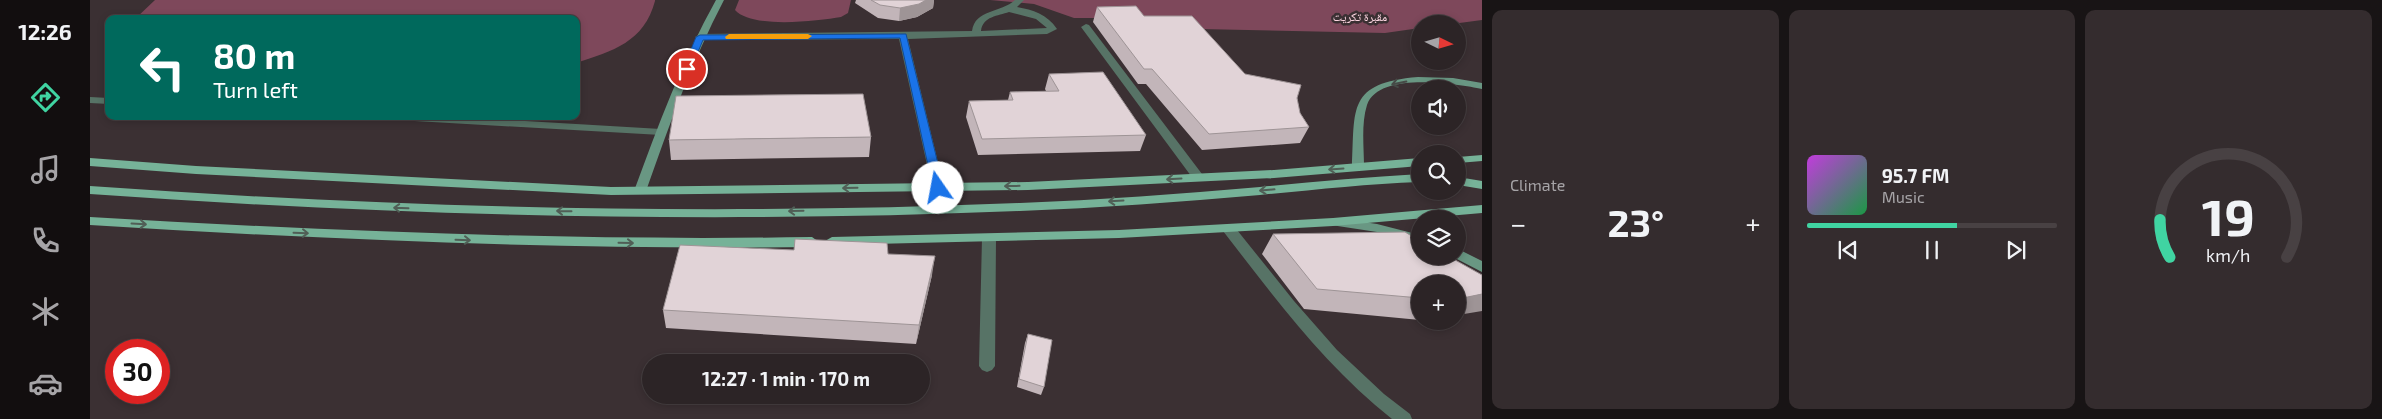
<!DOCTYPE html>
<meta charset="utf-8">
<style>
:root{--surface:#2c2426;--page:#342c2e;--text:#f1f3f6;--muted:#a6a4a7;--line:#484143;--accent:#40d4a2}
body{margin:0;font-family:"Exo 2","Noto Naskh Arabic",sans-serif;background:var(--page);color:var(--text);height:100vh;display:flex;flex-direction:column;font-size:19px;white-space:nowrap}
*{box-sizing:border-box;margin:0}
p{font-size:16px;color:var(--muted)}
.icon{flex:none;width:28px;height:28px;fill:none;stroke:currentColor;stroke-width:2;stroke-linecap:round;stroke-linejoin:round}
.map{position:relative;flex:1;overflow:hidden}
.details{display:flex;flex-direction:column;gap:10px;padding:10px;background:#181415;width:900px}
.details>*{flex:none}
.hud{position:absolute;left:15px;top:15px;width:475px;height:105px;border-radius:10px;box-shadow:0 2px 8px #0003,0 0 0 1px var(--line);background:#00695c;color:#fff;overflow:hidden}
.needle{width:32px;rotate:95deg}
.controls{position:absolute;left:1321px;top:15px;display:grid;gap:10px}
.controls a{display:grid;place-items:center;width:55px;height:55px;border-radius:50%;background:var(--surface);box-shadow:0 2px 8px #0003,0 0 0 1px var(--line);font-size:25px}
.speed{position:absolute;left:15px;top:339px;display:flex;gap:10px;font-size:25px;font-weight:700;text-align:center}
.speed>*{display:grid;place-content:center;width:65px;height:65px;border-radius:50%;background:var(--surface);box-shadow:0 2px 8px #0003,0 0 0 1px var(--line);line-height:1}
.speed .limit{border:8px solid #d22;background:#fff;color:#111}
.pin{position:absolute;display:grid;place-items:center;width:42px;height:42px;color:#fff;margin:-21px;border:2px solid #fff;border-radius:50%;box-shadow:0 1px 5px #0007}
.me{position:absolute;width:55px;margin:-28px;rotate:348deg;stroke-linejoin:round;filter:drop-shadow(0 0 4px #0008)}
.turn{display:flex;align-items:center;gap:18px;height:105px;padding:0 25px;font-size:22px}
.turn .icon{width:65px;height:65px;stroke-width:2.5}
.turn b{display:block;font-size:35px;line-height:42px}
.big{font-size:38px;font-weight:700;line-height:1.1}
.details .widget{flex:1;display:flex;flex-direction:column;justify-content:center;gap:8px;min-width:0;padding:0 18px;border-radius:10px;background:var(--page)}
.details .dial{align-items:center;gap:0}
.dial svg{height:130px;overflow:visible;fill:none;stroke:var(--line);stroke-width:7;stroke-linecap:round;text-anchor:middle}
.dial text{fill:var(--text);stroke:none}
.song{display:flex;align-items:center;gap:15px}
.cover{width:60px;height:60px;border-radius:8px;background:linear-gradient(135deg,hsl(290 70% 55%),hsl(140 70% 35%))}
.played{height:5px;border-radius:2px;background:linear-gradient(90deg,var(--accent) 60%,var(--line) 60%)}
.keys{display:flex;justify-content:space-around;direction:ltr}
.heat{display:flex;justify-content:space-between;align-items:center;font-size:28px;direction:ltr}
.details .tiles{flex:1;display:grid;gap:10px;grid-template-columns:repeat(3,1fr)}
.trip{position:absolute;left:552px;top:354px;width:288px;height:50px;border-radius:25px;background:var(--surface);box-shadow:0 2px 8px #0003,0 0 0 1px var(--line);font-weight:700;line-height:50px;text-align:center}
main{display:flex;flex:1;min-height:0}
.dock{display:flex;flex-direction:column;width:90px;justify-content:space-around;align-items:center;background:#120e0f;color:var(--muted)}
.dock .icon{width:35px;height:35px}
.dock .current{color:var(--accent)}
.dock b{font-size:22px;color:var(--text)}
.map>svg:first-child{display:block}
.green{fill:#7e485b}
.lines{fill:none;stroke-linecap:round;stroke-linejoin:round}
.street{fill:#577366;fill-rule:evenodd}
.secondary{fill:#699783;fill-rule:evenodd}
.primary{fill:#76b298;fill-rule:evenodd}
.wall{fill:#c2b5b9}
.shaded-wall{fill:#9e9496}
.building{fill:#e1d3d7;stroke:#9e9496}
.oneway{stroke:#464a47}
.oneway2{stroke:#505e56}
.route{fill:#1a73e8;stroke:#114b97}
.slow{fill:#f59e0b}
.labels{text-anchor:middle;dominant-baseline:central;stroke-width:5;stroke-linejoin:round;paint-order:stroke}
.far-park-label{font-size:12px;fill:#ffd7e3;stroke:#3b3033}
</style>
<main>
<nav class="dock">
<b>12:26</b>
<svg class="icon current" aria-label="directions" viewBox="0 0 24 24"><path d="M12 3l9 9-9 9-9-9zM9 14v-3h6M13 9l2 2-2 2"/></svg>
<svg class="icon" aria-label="music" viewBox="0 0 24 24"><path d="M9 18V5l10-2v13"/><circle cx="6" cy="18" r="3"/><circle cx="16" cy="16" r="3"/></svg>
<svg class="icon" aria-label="phone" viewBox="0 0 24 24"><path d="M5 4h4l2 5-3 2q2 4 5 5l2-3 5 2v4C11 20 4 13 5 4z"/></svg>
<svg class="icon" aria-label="climate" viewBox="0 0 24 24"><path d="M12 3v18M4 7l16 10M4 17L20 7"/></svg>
<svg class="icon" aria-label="car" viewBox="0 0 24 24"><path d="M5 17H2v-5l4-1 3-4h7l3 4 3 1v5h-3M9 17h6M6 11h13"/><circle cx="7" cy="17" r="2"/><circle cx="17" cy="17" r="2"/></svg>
</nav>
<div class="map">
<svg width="1392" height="419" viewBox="0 0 1392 419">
<rect width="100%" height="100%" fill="#3b3033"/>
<!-- green -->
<path class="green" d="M65,0H565V1C554,42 523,51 486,63V19H45Z
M649,0H761L758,13L751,17C727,21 662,29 645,10Z
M900,0H1392V20L1362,24H1330V28L1295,33L1109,29L1074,18H984L944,4Z"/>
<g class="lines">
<!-- street -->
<path class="street" d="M925,0H934L927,7C943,10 957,14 967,29L957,34L818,39L854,187L848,191L842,187L809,39L610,40L605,37L610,34L882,31C885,9 911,13 925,0ZM919,12L946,19L957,28L891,31C893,16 908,16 919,12Z
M996,24L999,25L1112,174L1114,177L1112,180H1104L991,27Z
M0,97L19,98V104L0,103Z
M285,116H351L571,129L577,132L571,135L290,119Z
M1138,224L1143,225L1204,301L1247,350L1294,394L1320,414L1322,419H1302C1235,366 1185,298 1133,231L1132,228Z
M899,234L906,238L905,366L902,370L897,372L892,370L889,366L892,238Z"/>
<!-- secondary -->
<path class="secondary" d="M626,0H634C602,61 579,126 556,191L554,194H546L544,191C568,126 592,61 626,0Z
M1328,77L1363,78L1392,83V89C1366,84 1289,71 1277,105C1271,124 1274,147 1274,167L1272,170H1264L1262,167C1265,108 1257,83 1328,77Z
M1246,218L1287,224L1330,235V243L1287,232L1241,225L1240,222L1241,219Z
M1368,249L1392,261V272L1363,257L1368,256Z"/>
<!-- primary -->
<path class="primary" d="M1392,155V161L1368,163V157Z
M0,158L106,166L521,187L938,182L1184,170L1330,158V166L1184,178L938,190L521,195L106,174L0,166Z
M1330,174V182C1276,184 1223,190 1170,195C1090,202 1010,208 930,211C619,224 309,216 0,194V186C309,208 619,216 930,203C1010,200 1090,194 1170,187C1223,182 1276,177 1330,174Z
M1368,177L1392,181V189L1368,185Z
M1392,205V213L1243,226L1029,238L742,245L735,241L742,237L1029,230L1243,218Z
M0,217C241,231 481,241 722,237L729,242L722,247C481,250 241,240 0,225Z"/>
</g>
<!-- wall -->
<path class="wall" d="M766,0H844L843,8L827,17L809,21L788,18L765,3Z
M1007,7L1054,16L1155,74L1207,98L1210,113L1219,127L1210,143L1112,150L1056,84H1048L1003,22Z
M959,74L1056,135L1050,151L888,155L876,117L879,101L918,100L920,92L956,91L955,89Z
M781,137L779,157L581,160L579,140Z
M1183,234L1358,256L1368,284H1330V320L1214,309L1172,254Z
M704,250L798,254L842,275L826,344L576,328L573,310Z
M938,334L954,387L951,395L927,387L935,343Z"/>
<!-- shaded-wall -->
<path class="shaded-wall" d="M836,0H844L843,8L827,17L809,21L810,8Z
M845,256L842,275L826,344L829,325Z
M1392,294V311L1368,315V299Z"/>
<!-- building -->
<path class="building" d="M781,0H836L829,4L810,8L790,5Z
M1046,6L1054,16H1102L1155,74L1211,85L1207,98L1210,113L1219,127L1119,134L1062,69H1054L1007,7Z
M1013,72L1056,135L892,139L879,101L923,100L920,92L969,91L959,74Z
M773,94L781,137L579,140L586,96Z
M1315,232L1330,241V256H1358L1392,275V294L1368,299V284H1330V298L1227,289L1183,234Z
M705,239L797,243L798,254L845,256L829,325L573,310L590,245L704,250Z
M938,334L962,340L954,387L929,379Z"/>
<!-- one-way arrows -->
<defs><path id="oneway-shaft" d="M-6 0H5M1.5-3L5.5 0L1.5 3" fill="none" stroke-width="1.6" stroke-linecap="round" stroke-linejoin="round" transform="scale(1.25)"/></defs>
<use class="oneway" href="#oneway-shaft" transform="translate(1309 83) rotate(169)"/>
<g class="oneway2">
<use href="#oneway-shaft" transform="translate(1246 169) rotate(176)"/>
<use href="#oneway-shaft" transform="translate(1084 179) rotate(177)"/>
<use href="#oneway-shaft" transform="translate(922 186) rotate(179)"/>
<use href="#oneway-shaft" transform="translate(760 188) rotate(179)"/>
<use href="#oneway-shaft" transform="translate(1177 190) rotate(175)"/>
<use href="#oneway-shaft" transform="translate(1026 201) rotate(177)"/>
<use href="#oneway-shaft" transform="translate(311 208) rotate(-178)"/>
<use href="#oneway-shaft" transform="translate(474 211) rotate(-179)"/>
<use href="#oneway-shaft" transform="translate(706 211) rotate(179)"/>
<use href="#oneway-shaft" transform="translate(49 224) rotate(3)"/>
<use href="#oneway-shaft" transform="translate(211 233) rotate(2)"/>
<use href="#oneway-shaft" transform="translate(373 240) rotate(2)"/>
<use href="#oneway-shaft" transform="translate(536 243) rotate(1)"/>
</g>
<!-- route -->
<path class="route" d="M816,34L854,188L848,191L843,188L810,38L613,40L600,71L593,69L606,37L610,35Z"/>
<!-- slow -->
<path class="slow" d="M639,34H718L722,36L718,39H636L635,37Z"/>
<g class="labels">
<!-- far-park labels -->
<g class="far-park-label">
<text x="1270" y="16">مقبرة تكريت</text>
</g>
</g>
</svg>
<div class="controls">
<a><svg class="needle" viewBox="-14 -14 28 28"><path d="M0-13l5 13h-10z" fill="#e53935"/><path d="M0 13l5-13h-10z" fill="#a6a4a7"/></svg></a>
<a><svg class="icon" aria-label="sound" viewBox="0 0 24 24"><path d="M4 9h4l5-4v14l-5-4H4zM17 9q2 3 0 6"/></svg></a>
<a><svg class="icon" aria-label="search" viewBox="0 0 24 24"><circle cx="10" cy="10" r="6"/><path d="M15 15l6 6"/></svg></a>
<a><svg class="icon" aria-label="layers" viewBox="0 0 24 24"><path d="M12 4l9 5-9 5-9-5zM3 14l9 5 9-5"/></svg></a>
<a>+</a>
</div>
<div class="speed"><div class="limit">30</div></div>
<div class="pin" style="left:597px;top:69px;background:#d93025"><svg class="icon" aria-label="arrive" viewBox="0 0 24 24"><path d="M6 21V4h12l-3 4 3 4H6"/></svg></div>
<svg class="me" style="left:848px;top:188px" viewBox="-20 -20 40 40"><circle r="19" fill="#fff"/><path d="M0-13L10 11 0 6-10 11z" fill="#1a73e8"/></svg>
<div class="trip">12:27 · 1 min · 170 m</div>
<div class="hud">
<div class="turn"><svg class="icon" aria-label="left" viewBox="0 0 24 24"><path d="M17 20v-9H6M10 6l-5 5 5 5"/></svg><div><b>80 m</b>Turn left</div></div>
</div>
</div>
<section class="details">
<div class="tiles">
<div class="widget"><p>Climate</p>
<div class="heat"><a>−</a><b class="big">23°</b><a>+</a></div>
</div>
<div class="widget">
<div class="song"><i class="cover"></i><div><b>95.7 FM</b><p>Music</p></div></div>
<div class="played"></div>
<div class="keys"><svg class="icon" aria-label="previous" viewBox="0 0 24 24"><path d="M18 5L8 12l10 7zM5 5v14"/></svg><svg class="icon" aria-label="pause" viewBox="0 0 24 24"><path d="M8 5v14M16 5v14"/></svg><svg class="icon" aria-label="next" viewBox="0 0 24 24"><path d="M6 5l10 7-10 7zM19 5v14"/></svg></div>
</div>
<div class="widget dial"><svg viewBox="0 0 100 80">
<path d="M14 69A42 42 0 1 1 86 69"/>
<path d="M14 69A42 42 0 0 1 8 46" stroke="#40d4a2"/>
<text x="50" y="56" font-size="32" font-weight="700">19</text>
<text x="50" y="72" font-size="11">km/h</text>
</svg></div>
</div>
</section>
</main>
